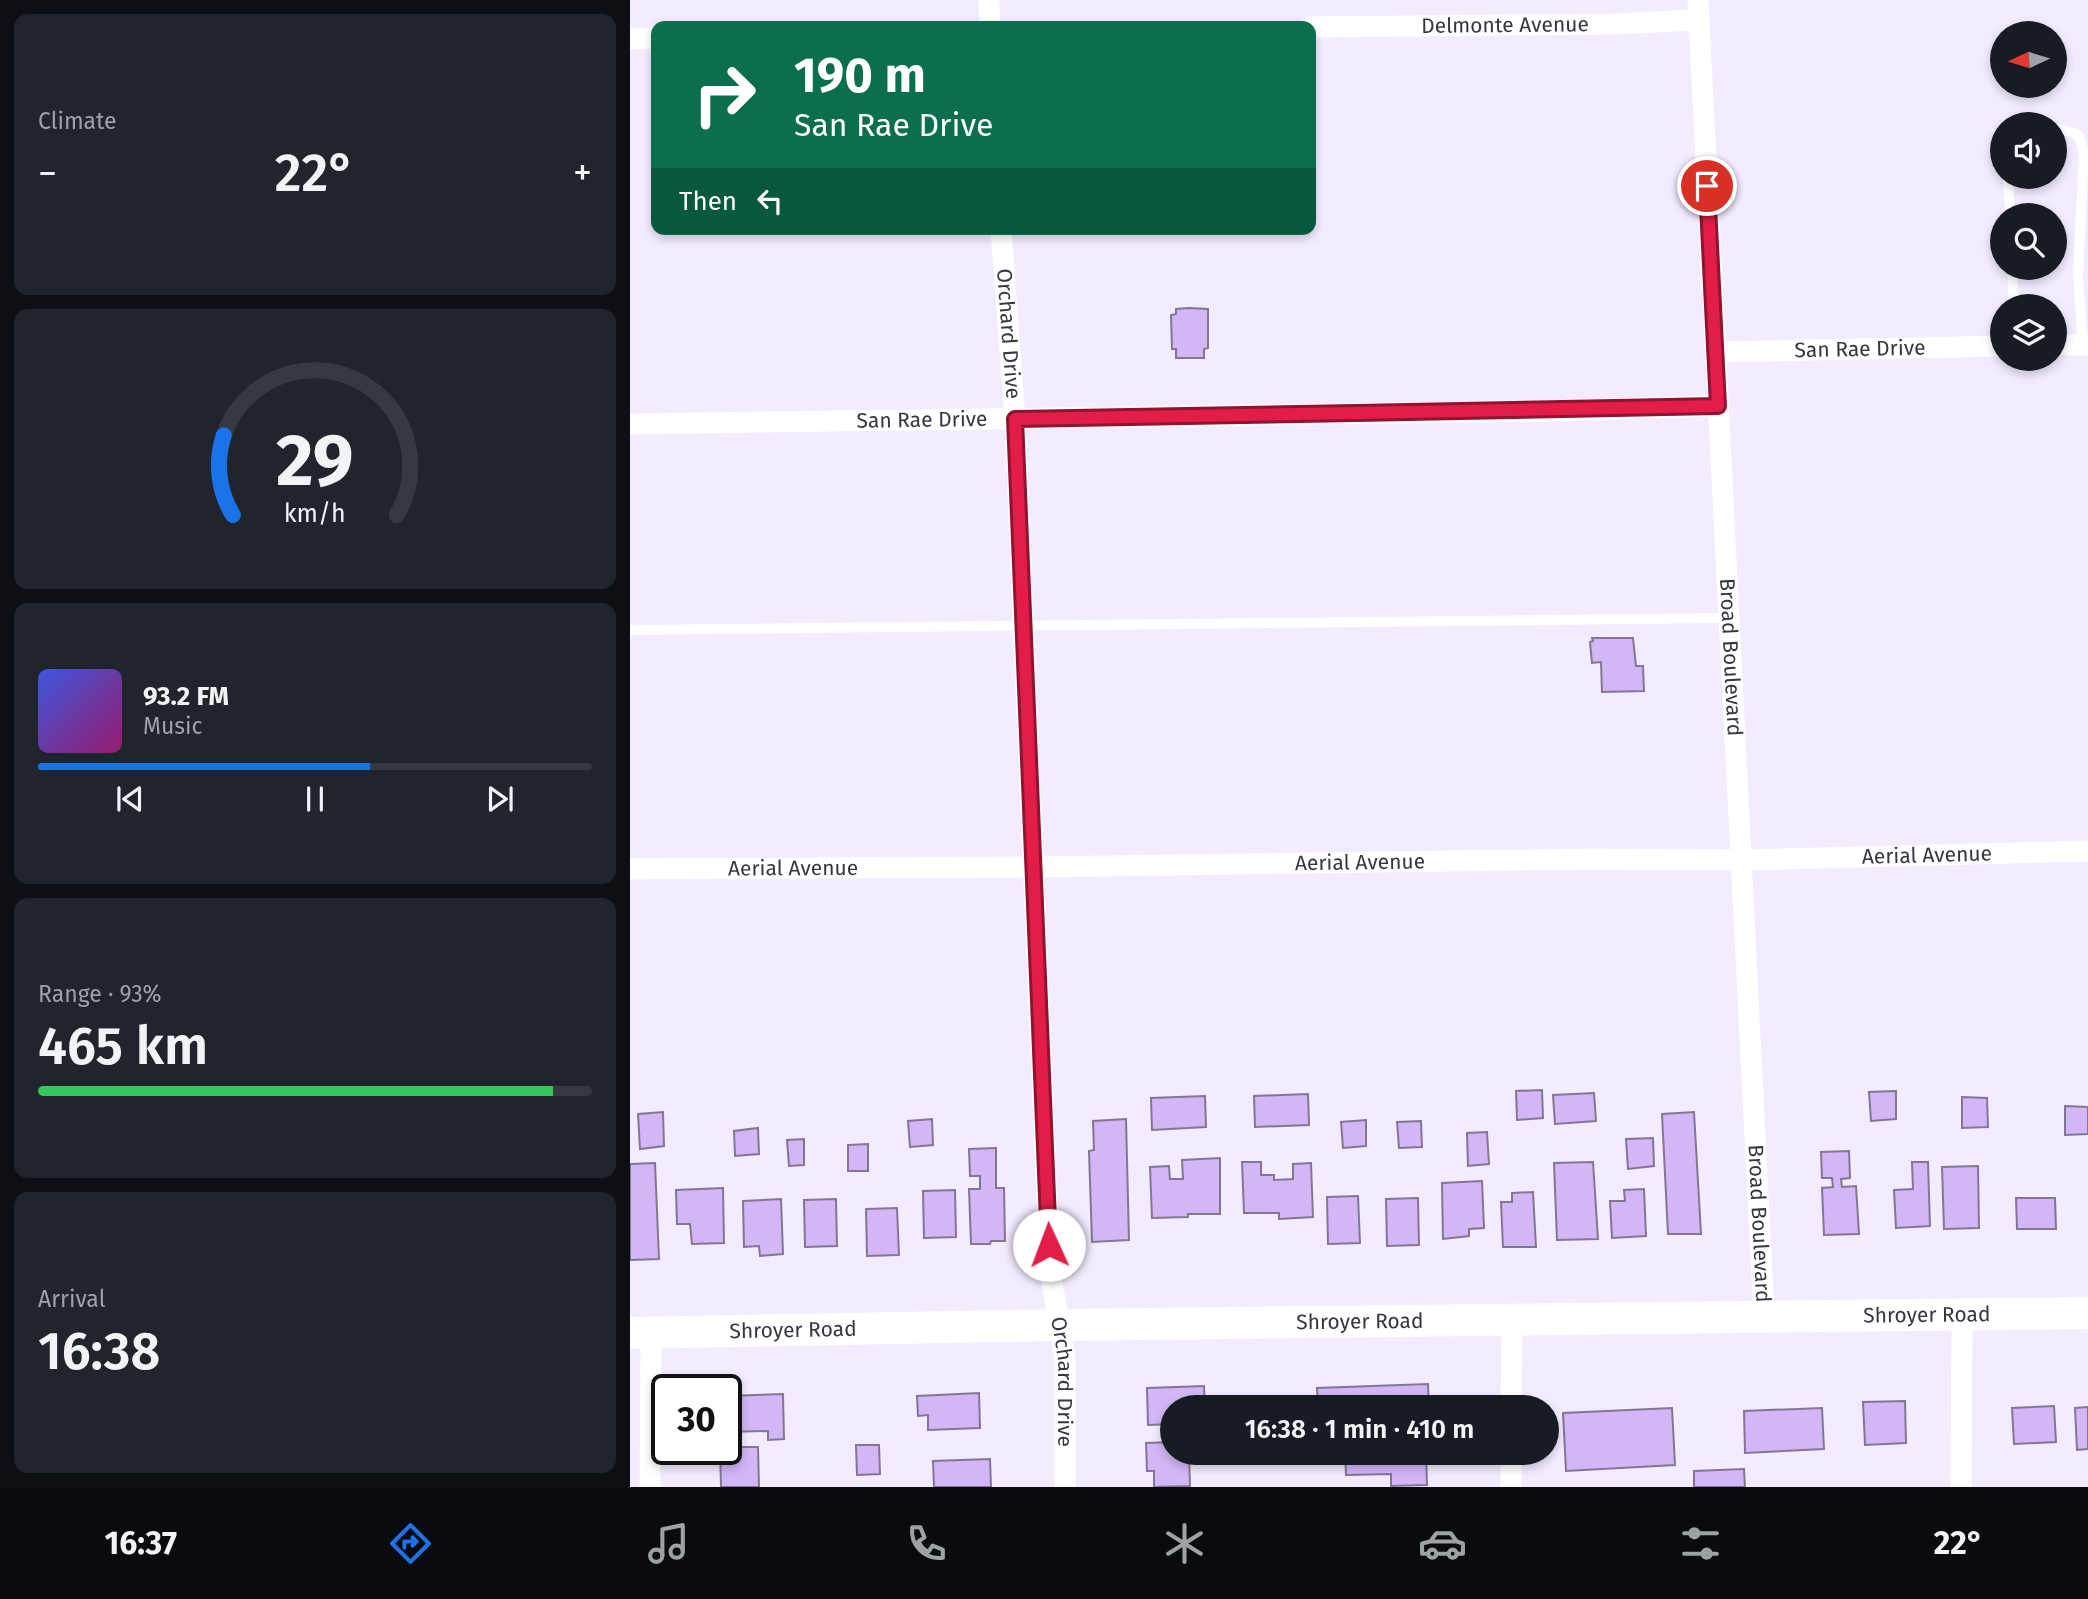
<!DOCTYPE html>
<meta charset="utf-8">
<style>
:root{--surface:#171b24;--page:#20242c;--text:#f1f3f6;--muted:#9ea1a6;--line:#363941;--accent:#1a73e8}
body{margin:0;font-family:"Fira Sans",sans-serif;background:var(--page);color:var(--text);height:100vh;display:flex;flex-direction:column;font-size:26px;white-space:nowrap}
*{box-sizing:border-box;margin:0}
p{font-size:23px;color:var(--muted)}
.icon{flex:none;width:38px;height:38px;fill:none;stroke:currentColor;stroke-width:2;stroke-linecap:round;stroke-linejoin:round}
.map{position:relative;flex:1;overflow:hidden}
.side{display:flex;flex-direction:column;gap:14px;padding:14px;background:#0d0f14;width:630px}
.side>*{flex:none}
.top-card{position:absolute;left:21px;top:21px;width:665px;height:214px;border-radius:14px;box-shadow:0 4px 10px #0003;background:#0b6e4f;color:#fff;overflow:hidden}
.needle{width:46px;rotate:266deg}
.buttons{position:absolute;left:1360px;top:21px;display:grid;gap:14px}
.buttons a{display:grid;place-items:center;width:77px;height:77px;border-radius:50%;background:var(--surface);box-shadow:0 4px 10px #0003;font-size:35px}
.speed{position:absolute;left:21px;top:1374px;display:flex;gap:14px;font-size:35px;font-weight:700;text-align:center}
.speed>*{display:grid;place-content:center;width:91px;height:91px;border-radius:50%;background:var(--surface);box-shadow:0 4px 10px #0003;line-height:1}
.speed .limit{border:4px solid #111;border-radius:10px;background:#fff;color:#111}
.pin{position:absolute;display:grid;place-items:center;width:60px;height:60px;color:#fff;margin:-30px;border:4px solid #fff;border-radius:50%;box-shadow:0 2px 7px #0007}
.me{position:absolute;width:77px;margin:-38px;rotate:358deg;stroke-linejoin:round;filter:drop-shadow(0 0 5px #0008)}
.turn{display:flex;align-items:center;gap:24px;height:147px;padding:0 28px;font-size:32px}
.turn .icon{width:91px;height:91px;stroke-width:2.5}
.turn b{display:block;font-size:49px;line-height:60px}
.then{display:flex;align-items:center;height:66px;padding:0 28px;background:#0003;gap:14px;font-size:26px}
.big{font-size:52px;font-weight:600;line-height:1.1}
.side .widget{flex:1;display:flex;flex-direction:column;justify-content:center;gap:10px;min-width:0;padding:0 24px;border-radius:14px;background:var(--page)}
.side .dial{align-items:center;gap:0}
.dial svg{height:182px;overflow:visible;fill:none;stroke:var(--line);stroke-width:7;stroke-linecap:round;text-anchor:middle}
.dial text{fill:var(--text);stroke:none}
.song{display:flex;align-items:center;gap:21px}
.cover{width:84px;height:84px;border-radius:10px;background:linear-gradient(135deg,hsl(230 70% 55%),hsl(320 70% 35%))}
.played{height:7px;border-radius:4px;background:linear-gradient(90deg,var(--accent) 60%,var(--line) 60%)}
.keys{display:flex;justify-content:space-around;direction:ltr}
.heat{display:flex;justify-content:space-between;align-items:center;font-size:38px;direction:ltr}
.charge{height:10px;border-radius:5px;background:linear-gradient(90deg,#34c759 93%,var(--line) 0)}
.trip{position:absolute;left:530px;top:1395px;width:399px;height:70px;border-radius:35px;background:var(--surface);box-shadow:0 4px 10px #0003;font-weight:600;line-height:70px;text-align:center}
.dock{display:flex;height:112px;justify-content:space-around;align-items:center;background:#090b0e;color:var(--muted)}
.dock .icon{width:49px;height:49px}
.dock .selected{color:var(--accent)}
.dock b{font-size:32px;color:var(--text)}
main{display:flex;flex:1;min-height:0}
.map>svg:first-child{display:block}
.building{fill:#d2b6f6;stroke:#837694;stroke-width:2}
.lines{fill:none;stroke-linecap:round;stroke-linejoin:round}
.lane{stroke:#fff;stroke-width:10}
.street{stroke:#fff;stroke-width:21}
.secondary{stroke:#fff;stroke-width:32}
.route-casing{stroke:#92132f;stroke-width:18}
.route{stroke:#e11d48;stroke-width:12}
.labels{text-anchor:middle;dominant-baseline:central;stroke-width:5;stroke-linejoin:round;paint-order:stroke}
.street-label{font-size:21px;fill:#393441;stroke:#fff}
</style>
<main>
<section class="side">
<div class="widget"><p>Climate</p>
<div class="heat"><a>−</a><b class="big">22°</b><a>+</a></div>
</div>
<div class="widget dial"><svg viewBox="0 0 100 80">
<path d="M14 69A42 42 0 1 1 86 69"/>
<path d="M14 69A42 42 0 0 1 10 34" stroke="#1a73e8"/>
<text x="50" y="56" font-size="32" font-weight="700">29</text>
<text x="50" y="72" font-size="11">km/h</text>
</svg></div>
<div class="widget">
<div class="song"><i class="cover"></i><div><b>93.2 FM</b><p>Music</p></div></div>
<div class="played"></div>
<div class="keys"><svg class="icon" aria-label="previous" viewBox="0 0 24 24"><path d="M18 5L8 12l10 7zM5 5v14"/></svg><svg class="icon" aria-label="pause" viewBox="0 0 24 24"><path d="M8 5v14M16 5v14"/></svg><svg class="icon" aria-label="next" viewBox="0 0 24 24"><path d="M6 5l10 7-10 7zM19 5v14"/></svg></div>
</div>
<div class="widget"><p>Range · 93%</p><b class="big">465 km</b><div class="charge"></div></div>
<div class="widget"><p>Arrival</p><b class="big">16:38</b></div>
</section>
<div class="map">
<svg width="1458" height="1487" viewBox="0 0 1458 1487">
<rect width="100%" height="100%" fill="#f3ebff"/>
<!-- building -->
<path class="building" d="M559,308L578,309V348L574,349V358H546V349H542L541,315L546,314V309Z
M962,638H1003L1006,666H1013L1014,691L972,692L971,662L962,663L960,642L963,641Z
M912,1090L913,1118L887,1120L886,1091Z
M1266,1091V1119L1241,1121L1239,1092Z
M964,1093L966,1121L925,1124L923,1095Z
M678,1094L679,1125L625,1127L624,1096Z
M575,1096L576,1127L522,1130L521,1098Z
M1332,1097L1357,1098L1358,1127L1332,1128Z
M1435,1106L1458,1107V1134L1435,1135Z
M33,1112L34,1146L10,1149L8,1114Z
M1064,1112L1071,1234H1038L1032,1114Z
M302,1119L303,1145L280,1147L278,1121Z
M496,1119L499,1240L462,1242L459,1151L464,1150L463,1121Z
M736,1120V1146L713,1148L711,1122Z
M791,1121L792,1147L769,1148L767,1122Z
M128,1128L129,1154L105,1156L104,1131Z
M857,1132L859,1164L838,1166L837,1133Z
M1023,1138L1024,1166L998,1169L996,1139Z
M174,1139V1165L159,1166L157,1140Z
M238,1144V1171H218V1145Z
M366,1148V1188H374L375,1241H361L360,1244H341L339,1189H350V1176H340L339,1149Z
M1219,1151L1220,1178L1211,1179L1212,1187L1226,1186L1229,1234L1194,1235L1192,1188L1203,1187L1202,1178H1192L1191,1152Z
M590,1158V1214H558V1217L522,1218L520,1167L539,1166L540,1179H553L552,1160Z
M612,1162H631V1175H644V1180L663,1179V1164L681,1163L683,1217L649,1219V1213H614Z
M963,1162L968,1239L927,1240L924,1163Z
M1282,1162H1298L1300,1226L1266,1228L1264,1190L1283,1189Z
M25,1163L29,1259L0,1260V1164Z
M1348,1166L1349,1228L1314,1229L1312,1167Z
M852,1181L854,1228L839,1229V1236L813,1239L812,1183Z
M93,1188L94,1243L62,1244L60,1224H47L46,1190Z
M1014,1189L1016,1236L982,1238L980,1201H995L994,1190Z
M325,1190L326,1237L294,1238L293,1191Z
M903,1192L906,1247H873L871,1202H882V1193Z
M728,1196L730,1243L698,1244L697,1197Z
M788,1198L789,1245L757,1246L756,1199Z
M1386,1198H1425L1426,1229H1387Z
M151,1199L153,1254L130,1256L129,1246L114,1247L113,1201Z
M206,1199L207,1246L175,1247L174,1200Z
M267,1208L269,1255L237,1256L236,1209Z
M798,1384L799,1407H688L687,1388Z
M574,1386L575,1407H542V1424L518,1425L517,1388Z
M349,1393L350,1428L298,1430V1415L288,1416L287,1396Z
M153,1394L154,1439L138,1440V1431L96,1432V1396Z
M1275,1401L1276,1443L1235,1445L1233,1402Z
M1424,1406L1426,1442L1384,1444L1382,1408Z
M1458,1407V1449L1447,1450L1445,1408Z
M1042,1408L1045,1465L936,1471L933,1413Z
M1192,1408L1194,1449L1115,1453L1114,1411Z
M542,1442V1452H559L560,1486L524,1487V1471H517L516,1443Z
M226,1445H249L250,1474L227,1475Z
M96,1447H128L129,1487H91L90,1449Z
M715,1452H745V1456L761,1455V1452H796L797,1485L761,1486V1474L716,1475Z
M360,1459L361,1487H304L303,1461Z
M1114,1469L1115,1487H1064V1471Z"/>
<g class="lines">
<!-- lane -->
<path class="lane" d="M1424,128L1448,134L1454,152L1448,275L1453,345
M1378,177L1380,215
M1382,268L1384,306
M0,630L1099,618"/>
<!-- street -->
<g class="street">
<path d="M359,0L360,26"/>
<path id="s1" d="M1068,0L1134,1316"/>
<path id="s2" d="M681,27L982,24L1069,20"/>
<path d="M0,39L26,38"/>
<path id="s3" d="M371,229L385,419L420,1270L435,1359V1487"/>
<path d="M1424,345H1458"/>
<path id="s4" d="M1086,352L1372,346"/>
<path id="s5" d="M0,424L914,411L1088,406"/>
<path id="s6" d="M0,869L404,867L963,859L1111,860L1458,851"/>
<path d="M881,1407L882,1321"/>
<path d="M20,1487L21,1333"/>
<path d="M881,1487V1452"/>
<path d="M1331,1487L1332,1314"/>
</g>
<!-- secondary -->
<path class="secondary" id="s7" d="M0,1333L428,1325L1458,1313"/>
</g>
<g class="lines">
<!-- route casing -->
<g class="route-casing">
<path id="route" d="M419,1245L385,419C619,414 854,412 1088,406L1077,186"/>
</g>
<!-- route -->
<use href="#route" class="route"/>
</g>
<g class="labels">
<!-- street labels -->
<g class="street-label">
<text stroke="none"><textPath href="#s2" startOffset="194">Delmonte Avenue</textPath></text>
<text stroke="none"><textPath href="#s3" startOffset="105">Orchard Drive</textPath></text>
<text stroke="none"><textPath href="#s4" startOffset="144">San Rae Drive</textPath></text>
<text stroke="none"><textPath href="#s5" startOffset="292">San Rae Drive</textPath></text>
<text stroke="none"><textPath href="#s1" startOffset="658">Broad Boulevard</textPath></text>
<text stroke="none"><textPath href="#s6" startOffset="1297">Aerial Avenue</textPath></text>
<text stroke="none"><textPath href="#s6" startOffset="730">Aerial Avenue</textPath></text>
<text stroke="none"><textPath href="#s6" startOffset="163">Aerial Avenue</textPath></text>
<text stroke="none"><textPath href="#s1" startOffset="1225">Broad Boulevard</textPath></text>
<text stroke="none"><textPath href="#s7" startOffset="1297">Shroyer Road</textPath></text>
<text stroke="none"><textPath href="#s7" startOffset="730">Shroyer Road</textPath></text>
<text stroke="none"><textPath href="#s7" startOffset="163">Shroyer Road</textPath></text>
<text stroke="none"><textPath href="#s3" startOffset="1155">Orchard Drive</textPath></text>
</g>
</g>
</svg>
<div class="buttons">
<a><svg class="needle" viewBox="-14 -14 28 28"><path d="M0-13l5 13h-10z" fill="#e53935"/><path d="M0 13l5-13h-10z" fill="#9ea1a6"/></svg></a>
<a><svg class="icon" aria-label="sound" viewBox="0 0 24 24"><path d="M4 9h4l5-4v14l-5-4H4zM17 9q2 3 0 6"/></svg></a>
<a><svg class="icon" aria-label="search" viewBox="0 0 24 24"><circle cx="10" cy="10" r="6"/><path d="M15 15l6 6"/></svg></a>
<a><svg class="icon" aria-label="layers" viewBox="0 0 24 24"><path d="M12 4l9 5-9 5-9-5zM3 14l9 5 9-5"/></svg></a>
</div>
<div class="speed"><div class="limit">30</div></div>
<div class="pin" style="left:1077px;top:186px;background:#d93025"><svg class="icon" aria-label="arrive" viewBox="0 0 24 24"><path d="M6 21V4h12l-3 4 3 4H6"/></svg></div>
<svg class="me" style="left:419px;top:1245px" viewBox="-20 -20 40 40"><circle r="19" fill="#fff"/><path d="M0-13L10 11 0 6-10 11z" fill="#e11d48"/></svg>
<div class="trip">16:38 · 1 min · 410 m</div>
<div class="top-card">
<div class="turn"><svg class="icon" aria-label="right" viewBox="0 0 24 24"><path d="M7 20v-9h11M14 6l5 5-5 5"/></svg><div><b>190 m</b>San Rae Drive</div></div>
<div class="then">Then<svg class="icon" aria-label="left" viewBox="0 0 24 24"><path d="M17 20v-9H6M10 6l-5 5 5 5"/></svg></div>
</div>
</div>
</main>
<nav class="dock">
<b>16:37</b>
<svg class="icon selected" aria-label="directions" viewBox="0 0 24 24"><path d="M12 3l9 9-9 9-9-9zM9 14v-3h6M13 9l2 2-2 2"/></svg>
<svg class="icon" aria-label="music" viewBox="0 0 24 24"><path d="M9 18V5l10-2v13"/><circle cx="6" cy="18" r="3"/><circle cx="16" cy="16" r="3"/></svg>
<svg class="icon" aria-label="phone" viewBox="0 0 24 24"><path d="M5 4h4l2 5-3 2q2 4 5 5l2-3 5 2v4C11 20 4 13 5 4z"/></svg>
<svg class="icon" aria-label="climate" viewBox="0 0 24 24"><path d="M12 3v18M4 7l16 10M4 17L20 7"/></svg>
<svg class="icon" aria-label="car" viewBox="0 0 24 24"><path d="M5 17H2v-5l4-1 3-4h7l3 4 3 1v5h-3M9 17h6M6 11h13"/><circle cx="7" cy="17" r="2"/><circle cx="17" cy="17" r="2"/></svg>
<svg class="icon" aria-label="filters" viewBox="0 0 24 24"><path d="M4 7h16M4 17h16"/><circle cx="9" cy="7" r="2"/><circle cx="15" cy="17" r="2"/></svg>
<b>22°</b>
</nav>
